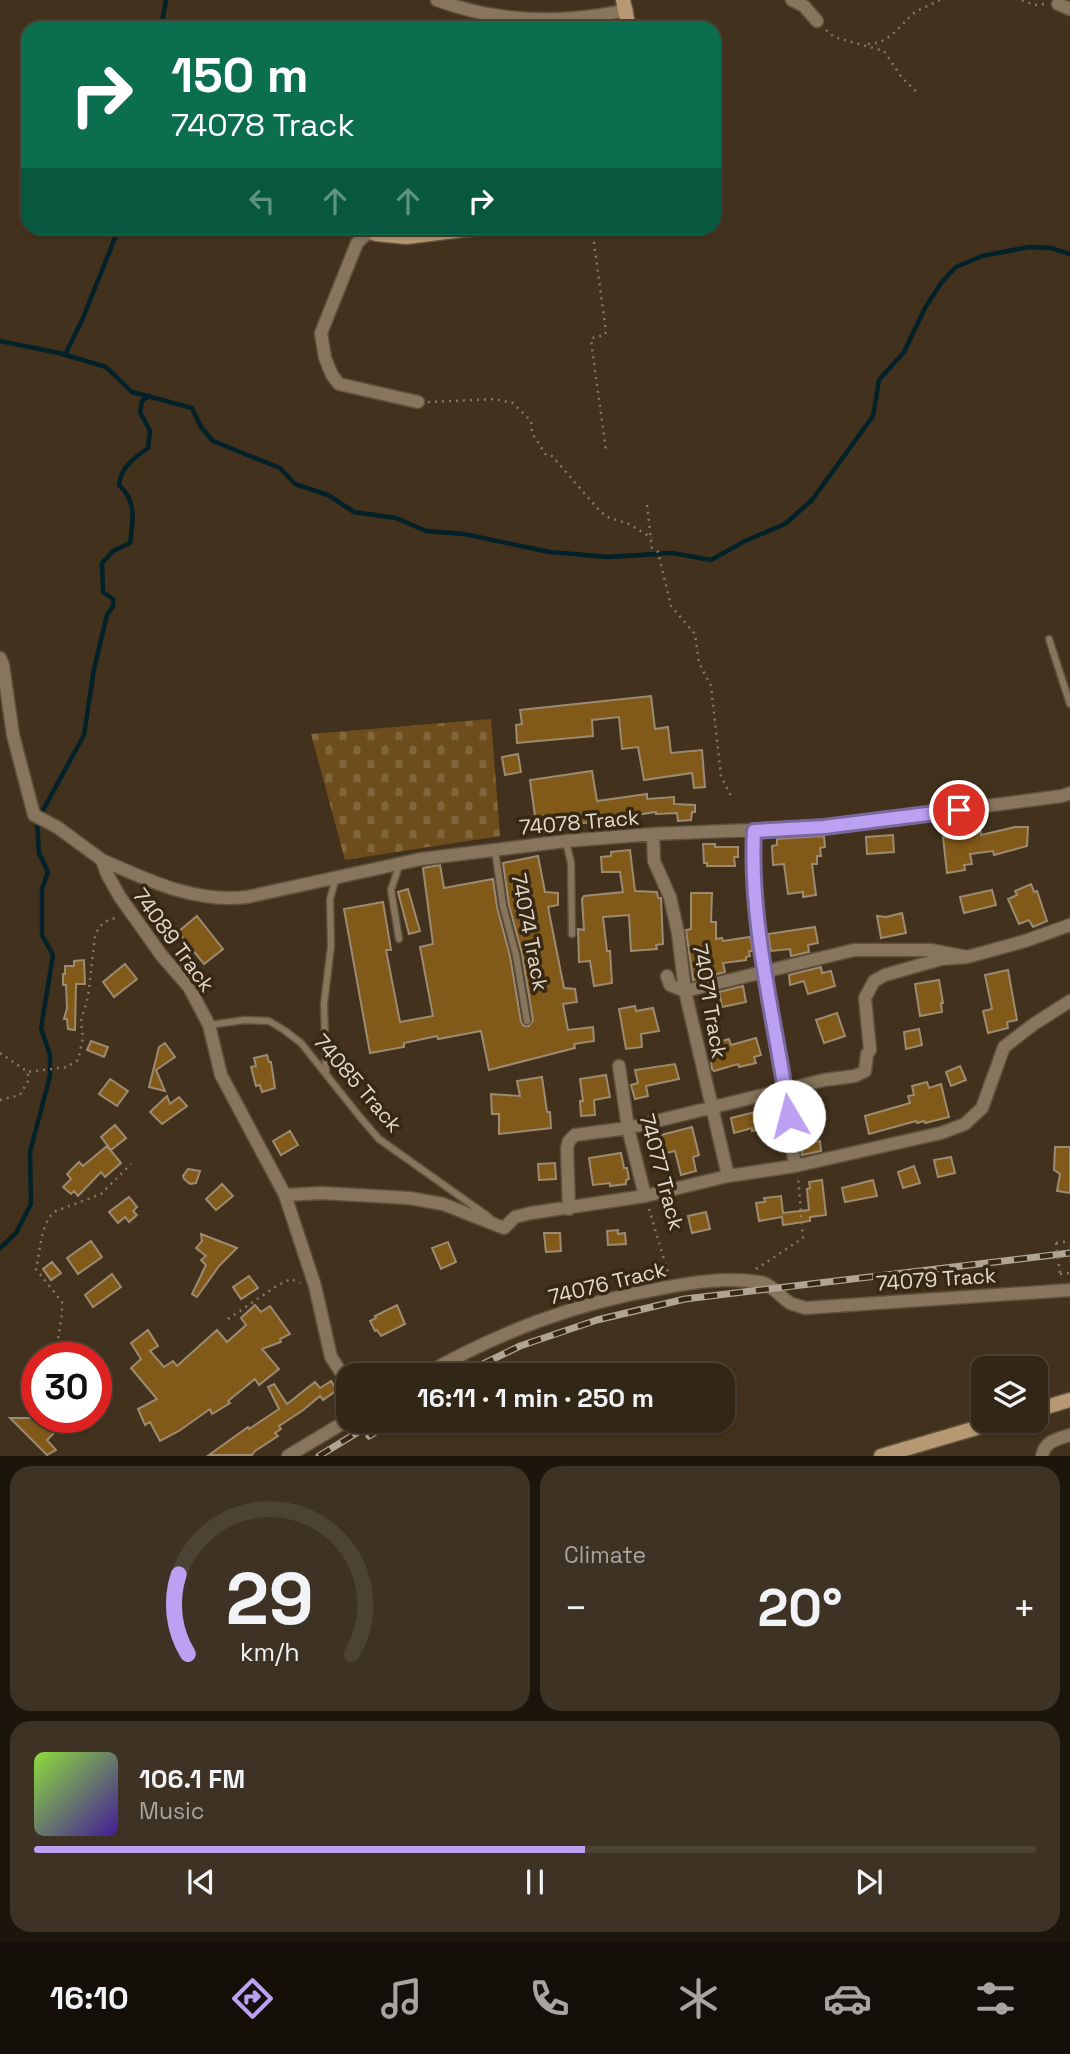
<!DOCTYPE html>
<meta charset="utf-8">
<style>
:root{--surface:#322616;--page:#3d3223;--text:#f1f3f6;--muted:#a8a5a1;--line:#4d4335;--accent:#bca0f2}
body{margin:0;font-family:"Space Grotesk",sans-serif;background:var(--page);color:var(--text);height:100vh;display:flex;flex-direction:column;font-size:26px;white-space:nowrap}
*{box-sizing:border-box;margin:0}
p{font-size:23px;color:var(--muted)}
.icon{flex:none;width:38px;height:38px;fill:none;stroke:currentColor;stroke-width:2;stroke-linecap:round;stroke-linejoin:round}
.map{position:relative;height:1456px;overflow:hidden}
.drawer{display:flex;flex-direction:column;gap:10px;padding:10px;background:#1c150c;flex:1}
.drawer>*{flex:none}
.hud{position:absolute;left:21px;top:21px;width:700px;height:214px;border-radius:21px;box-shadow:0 2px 5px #0004,0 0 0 2px var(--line);background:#0b6e4f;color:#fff;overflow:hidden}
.controls{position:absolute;left:971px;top:1356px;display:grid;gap:14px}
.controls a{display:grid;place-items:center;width:77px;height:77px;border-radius:14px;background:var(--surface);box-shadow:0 2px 5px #0004,0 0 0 2px var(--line);font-size:35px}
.speed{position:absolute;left:21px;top:1342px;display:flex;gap:14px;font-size:35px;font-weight:700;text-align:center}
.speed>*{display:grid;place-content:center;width:91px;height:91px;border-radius:50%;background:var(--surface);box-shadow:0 2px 5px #0004,0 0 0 2px var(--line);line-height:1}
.speed .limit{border:10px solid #d22;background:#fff;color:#111}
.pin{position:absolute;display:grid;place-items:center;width:60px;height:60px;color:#fff;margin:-30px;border:4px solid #fff;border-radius:50%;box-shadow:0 2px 7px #0007}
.me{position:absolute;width:77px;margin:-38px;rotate:352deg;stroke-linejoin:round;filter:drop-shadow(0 0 5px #0008)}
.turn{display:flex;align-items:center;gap:24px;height:147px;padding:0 35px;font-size:32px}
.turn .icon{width:91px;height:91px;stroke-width:2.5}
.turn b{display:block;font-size:49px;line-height:60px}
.lanes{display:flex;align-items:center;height:66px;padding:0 35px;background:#0003;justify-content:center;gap:35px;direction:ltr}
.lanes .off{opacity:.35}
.big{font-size:52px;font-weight:600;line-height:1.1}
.drawer .widget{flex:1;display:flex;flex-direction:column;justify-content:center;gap:10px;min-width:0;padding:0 24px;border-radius:21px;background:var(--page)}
.drawer .dial{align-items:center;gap:0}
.dial svg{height:182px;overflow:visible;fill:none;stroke:var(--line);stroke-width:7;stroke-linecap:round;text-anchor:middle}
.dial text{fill:var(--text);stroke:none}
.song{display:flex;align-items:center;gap:21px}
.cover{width:84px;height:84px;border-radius:10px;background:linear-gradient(135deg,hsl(90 70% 55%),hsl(260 70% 35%))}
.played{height:7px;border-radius:4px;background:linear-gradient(90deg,var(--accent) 55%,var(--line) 55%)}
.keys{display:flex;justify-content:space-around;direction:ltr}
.heat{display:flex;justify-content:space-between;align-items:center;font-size:38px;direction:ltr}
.drawer .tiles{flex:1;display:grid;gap:10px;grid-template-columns:1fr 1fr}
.widget:last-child{grid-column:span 2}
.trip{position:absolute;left:336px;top:1363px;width:399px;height:70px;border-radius:21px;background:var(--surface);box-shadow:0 2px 5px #0004,0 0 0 2px var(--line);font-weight:600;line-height:70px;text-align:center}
.tabs{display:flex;height:112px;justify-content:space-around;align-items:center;background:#140f09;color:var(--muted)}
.tabs .icon{width:49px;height:49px}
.tabs .on{color:var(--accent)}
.tabs b{font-size:32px;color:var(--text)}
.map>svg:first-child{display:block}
.cemetery{fill:url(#cemetery-stones)}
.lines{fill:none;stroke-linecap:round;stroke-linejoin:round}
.stream{stroke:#032128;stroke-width:4.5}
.building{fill:#815919;stroke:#9c8a71;stroke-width:2}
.lane-casing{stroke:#5f503c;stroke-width:9}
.street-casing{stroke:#5f503c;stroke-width:15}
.secondary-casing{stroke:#5f503c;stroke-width:17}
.path{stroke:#857766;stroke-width:2.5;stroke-dasharray:2 5;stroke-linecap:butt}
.lane{stroke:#87755d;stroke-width:6}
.street{stroke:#87755d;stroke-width:12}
.secondary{stroke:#b69972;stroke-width:14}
.rail-casing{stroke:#b0a495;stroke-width:7}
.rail{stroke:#372813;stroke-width:4.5;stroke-dasharray:13;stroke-linecap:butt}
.path-bridge{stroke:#857766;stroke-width:2.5;stroke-dasharray:2 5;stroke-linecap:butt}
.route-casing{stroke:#7a689d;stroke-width:18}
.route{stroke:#bca0f2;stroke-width:12}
.labels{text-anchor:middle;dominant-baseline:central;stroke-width:7;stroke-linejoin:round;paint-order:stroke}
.street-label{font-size:21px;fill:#e3d9cc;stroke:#372813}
</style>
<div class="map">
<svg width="1070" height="1456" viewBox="0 0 1070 1456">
<defs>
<pattern id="cemetery-stones" width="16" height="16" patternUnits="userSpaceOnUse" patternTransform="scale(1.75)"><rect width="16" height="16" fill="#6d4d1b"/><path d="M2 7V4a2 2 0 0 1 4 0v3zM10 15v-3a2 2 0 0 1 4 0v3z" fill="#82663b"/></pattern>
</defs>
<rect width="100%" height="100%" fill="#42321d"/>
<!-- cemetery -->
<path class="cemetery" d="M491,719L500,836L345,860L311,734Z"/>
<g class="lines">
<!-- stream -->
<path class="stream" d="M161,28L166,0
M0,341L59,353L106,367L132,392L192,408L201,427L213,441L280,468L295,484L328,495L354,512L396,518L426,531L464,534L549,552L608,557L672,553L711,560L745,541L785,524L812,500L873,416L879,380L904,352L925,308L941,283L956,267L982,256L1029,247L1051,248L1070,254
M65,355L83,318L119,228
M0,1248L16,1233L31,1204L30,1152L50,1076V1055L41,1028L53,955L42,935V889L48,872L39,853L37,821L84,735L94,669L107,615L113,606V599L103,592L102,563L113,551L130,543C133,521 137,501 119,485C120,468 135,457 148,448L150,431L140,412L142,401L149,396"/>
</g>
<!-- building -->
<path class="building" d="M651,696L655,729L668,727L671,753L702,750L705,787L694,788L692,773L644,780L638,747L622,749L619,717L592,720L593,736L517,743L516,725L522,724L520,710Z
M518,754L521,772L505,775L502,757Z
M592,771L597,801L647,794V799L674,797V804L695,805V812H692L691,820L678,821L677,813L656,814V812L537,830L530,780Z
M1015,827H1028L1027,846L994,855L993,851L970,854L972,864L964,865L965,870L947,873L943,837L981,832V835Z
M893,835L894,852L867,854L866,837Z
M824,836L825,847L820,848L821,856H817V864H812L816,895L803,897V892L788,894L784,864L773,865L772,846L777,845V839Z
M703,844H715V847H738V857H734L735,866H707V863H704Z
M630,850L635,891L657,892L658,898H661L663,944L656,945L657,949L631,951L629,915L603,917L607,951H610L612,983L594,986L590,961L579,962L578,929L584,930L582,899L584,896L623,892L620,872H602L601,857L611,856V852Z
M538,856L545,892L558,893V905L548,907L564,988L575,989L577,1002L563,1004L568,1030L593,1027L594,1041L574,1044L575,1048L489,1070L481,1031L438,1039L437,1036L404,1043V1047L370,1053L344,909L383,902L391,950H386L400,1022L433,1016L420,947L433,944L423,868L440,865L444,888L493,879L497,907L510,956L521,1022L524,1026H529L533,1020L522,954L509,905L503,863Z
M1031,884L1034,892L1037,891L1047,921L1033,927L1029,920L1019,924L1008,899L1017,895L1015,891Z
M408,889L420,931L409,934L398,892Z
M992,890L996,905L964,913L960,897Z
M691,893H712L711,922H716V939L722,938L723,941L750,937L753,951H749L750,956L746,957V960L723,963L725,972L693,980L686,930L691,929Z
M902,913L906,933L881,938L877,916L886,917Z
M197,916L223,949L204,964L178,932Z
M815,927L818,943L808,945L809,952L791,956L790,949L771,951L768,934Z
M84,960L85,984H76L75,1030L68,1029L67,1019H64L67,1008L66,985H63V974H65V966H74V961Z
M125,964L137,979L114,997L103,982Z
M821,967L822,973L831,971L835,986L808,994L804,981L790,985L789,975Z
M1008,970L1017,1020L1007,1022L1008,1028L988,1033L983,1011L992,1009L985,975Z
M939,980L943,1003H941L942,1012L920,1016L915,984Z
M743,986L746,1002L722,1007L719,992Z
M635,1006L636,1011L653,1008L659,1031L641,1034L642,1047L626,1049L619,1009Z
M837,1013L845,1036L824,1043L816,1020Z
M919,1029L922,1045L906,1049L904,1032Z
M756,1038L761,1055L754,1057L756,1063L739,1067L738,1064L714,1071L712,1069L709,1045L729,1039L731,1045Z
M91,1041L108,1047L104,1057L87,1050Z
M165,1043L175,1057L156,1070L165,1091L149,1087L159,1047Z
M267,1055L269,1062H271L275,1088L262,1092L260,1085L256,1086L251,1067L256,1066L254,1058Z
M675,1064L679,1079L646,1086L648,1096L635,1099L631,1085L638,1083L635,1070Z
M960,1066L966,1080L951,1086L946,1072Z
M606,1075L610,1097L594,1100L595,1115L581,1116L580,1101H583L580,1079Z
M542,1077L547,1112H550L551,1128L499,1134V1114H492L491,1094L520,1096L517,1081Z
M110,1079L128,1091L117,1106L99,1094Z
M927,1082L929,1088L941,1084L949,1117L925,1123L924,1121L917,1123L916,1121L869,1134L865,1116L910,1103L908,1096L914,1095L912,1086Z
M815,1092L821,1121L800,1125L795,1096Z
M167,1096L170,1104L179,1097L187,1106L162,1124L150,1112Z
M767,1109L770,1128L752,1131V1128L734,1133L731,1118Z
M115,1125L126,1138L111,1150L101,1137Z
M692,1127L699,1155L693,1157L696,1171L681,1175L675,1151L666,1153L661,1135Z
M290,1131L298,1145L281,1155L273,1141Z
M820,1141L821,1151L802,1155L801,1145Z
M107,1146L121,1163L105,1177L101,1172L78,1196L74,1191L71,1194L63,1187L71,1179L67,1174L79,1162L83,1166Z
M1055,1147H1070V1193L1057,1191L1060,1174L1054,1170Z
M621,1153L624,1168H627L629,1179L626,1180V1184L610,1186V1183L593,1185L589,1158Z
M951,1157L955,1173L938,1177L934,1160Z
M555,1163L556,1179L539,1180L538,1164Z
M914,1166L920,1183L903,1188L898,1172Z
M188,1169L200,1171L196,1183L190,1184L184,1179L183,1176Z
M822,1180L826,1215L810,1217V1221L783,1225L782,1217L759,1221L756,1203L765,1202L764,1198L781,1196L783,1213L809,1210L807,1189L810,1188L809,1182Z
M873,1180L877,1196L845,1202L842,1188Z
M222,1184L233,1196L216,1210L206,1199Z
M129,1197L137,1207L133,1211L137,1215L129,1222L125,1217L118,1223L109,1212Z
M706,1212L710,1229L692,1233L688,1216Z
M618,1230V1234L625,1233L626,1244L608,1245L607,1231Z
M544,1233H560L561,1251L546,1252Z
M201,1234L237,1248L219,1266L197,1297L192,1294L206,1265L201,1260L206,1256L196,1248L202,1241Z
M91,1241L102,1257L78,1274L67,1258Z
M448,1242L456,1262L441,1269L432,1248Z
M52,1262L61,1273L51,1280L43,1269Z
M112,1274L121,1287L93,1307L85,1295Z
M249,1276L258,1288L241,1299L233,1287Z
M255,1305L261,1312L270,1306L290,1334L280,1339L281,1342L262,1349L279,1369L259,1385L255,1379L228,1401L230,1403L212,1414L210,1409L179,1431L160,1441L150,1422L145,1425L138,1409L157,1399L131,1368L141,1359L131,1343L148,1330L158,1346L150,1351L164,1367L173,1361L177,1366L217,1330L227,1342L246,1325L241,1318Z
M397,1305L405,1324L381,1336L377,1330L375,1331L370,1321L376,1318L375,1316Z
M331,1381L337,1390L323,1400L320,1396L302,1411L279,1426L281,1429L275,1433L278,1436L255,1451L252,1455H209L248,1427L249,1429L279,1409L268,1387L274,1384L287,1404L315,1382L320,1388Z
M10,1418H42L55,1432L47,1440L56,1450L47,1455Z"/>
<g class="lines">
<!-- lane casing -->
<g class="lane-casing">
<path id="lane" d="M1049,639L1070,704
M566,842L571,863L572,934
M495,850L503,906L516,955L527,1021
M399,866L391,890L399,939
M209,1025L245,1020L269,1021L284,1030L301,1043L360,1117L379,1139L489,1217
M326,1072L324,1004L331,946L330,899L336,878"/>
</g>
<!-- street casing -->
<g class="street-casing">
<path id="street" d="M437,0C499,23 563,24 627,10
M792,0L804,6L817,21
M1058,4L1070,9
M376,234H366L357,243L321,333L325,358L332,375L339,384L418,402
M0,658L3,665L13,735L34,815L57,827L102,860L107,874L120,897L162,956L189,987L209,1025L221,1075L285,1195L315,1286L331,1357L348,1383
M754,831C750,891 762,953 772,1012C780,1063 788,1115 795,1166
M653,834L654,861L670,897L678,933L685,991L728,1176
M102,860C150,881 194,903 247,897L421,859L566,841L653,834L824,827L1062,796L1070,793
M667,976L670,985L685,991L854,950H931L967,957L1025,941L1070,925
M619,1066L628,1128L645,1196
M285,1195L322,1193L409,1198L443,1204L504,1228L515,1217L531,1213L645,1196L728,1176L795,1166L941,1133L965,1124L982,1108L1004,1047L1034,1024L1070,1001
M569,1209L567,1148L569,1141L575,1135L628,1128L824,1080L855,1076L865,1071L867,1054L870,1050L865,998L874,981L885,975L941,959L967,957
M422,1376C499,1332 575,1303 663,1288C695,1282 727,1277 759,1282C771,1283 780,1297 790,1303C794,1305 800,1306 805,1308L1070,1290
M288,1456L348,1420
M1042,1456C1045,1441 1057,1439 1070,1435"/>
</g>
<!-- secondary casing -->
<g class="secondary-casing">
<path id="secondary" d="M623,0L629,28
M376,234L406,237L479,228
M1036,1410L1070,1400
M881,1456L1000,1421"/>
</g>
<!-- path -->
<path class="path" d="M1022,0L1034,5L1046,4
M826,30L834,37L884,51L902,78L917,92
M868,44C889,44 899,26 914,13C922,8 932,4 940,0
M592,228L606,332L605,335L592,338L591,341L606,450
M428,402L495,399L513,403L531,421L532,433L546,455L552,456L599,510L607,517L629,524L652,538
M647,505L652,548L658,552L671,606L695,634L699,663L711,686L721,776L732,798
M0,1053L28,1072L67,1067L78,1060L83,1038L81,1021L88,997L95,936C99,925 107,918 119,918
M0,1100L20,1095L28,1081V1072
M649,1209L669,1276
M1056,1243L1070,1241
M756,1269L803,1238L798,1176
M1060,1274L1070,1273
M228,1319L278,1285L291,1279L300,1283
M56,1352L62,1314V1302L36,1269C40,1252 41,1220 56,1211L101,1194L131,1164"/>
<!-- lane -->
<use href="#lane" class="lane"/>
<!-- street -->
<use href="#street" class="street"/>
<!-- secondary -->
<use href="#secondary" class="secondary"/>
<!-- rail casing -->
<g class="rail-casing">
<path id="rail" d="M458,1376L520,1346L597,1320L685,1299L1070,1253
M369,1436L393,1421
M319,1456L376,1421"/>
</g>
<!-- rail -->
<use href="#rail" class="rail"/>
<!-- path-bridge -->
<path class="path-bridge" d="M1056,1243L1060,1274"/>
</g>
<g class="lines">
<!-- route casing -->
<g class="route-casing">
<path id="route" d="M789,1116C776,1023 749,925 754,831L824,827L959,810"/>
</g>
<!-- route -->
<use href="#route" class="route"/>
</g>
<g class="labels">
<!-- street labels -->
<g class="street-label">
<text transform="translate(579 822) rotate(-5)">74078 Track</text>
<text transform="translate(530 932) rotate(79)">74074 Track</text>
<text transform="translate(174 940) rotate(54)">74089 Track</text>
<text transform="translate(710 1001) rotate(80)">74071 Track</text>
<text transform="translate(358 1083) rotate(49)">74085 Track</text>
<text transform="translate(662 1172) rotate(75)">74077 Track</text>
<text transform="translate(936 1279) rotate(-4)">74079 Track</text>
<text transform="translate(607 1283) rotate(-14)">74076 Track</text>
</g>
</g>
</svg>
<div class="controls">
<a><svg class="icon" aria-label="layers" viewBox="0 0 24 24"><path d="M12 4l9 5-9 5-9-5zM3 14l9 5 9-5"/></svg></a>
</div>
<div class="speed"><div class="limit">30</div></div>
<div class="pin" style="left:959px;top:810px;background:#d93025"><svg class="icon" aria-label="arrive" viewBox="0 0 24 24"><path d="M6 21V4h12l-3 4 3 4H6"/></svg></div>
<svg class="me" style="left:789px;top:1116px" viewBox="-20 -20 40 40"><circle r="19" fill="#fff"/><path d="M0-13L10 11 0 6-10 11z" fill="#bca0f2"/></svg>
<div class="trip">16:11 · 1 min · 250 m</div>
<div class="hud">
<div class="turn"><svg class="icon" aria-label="right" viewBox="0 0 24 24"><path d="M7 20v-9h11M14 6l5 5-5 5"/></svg><div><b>150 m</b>74078 Track</div></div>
<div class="lanes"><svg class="icon off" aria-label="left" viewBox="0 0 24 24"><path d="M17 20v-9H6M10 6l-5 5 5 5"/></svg><svg class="icon off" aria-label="ahead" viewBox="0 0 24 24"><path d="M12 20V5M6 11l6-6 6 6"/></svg><svg class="icon off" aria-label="ahead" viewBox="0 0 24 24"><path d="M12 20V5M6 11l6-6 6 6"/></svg><svg class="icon" aria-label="right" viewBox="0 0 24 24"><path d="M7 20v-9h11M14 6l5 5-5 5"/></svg></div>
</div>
</div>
<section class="drawer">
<div class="tiles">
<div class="widget dial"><svg viewBox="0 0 100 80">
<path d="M14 69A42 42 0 1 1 86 69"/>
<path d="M14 69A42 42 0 0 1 10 34" stroke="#bca0f2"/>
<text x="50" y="56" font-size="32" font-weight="700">29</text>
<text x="50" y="72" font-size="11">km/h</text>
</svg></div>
<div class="widget"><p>Climate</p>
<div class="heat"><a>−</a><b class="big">20°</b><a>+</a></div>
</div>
<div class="widget">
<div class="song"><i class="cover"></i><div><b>106.1 FM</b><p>Music</p></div></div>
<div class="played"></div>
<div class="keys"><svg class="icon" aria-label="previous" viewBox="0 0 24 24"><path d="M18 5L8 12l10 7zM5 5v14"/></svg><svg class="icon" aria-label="pause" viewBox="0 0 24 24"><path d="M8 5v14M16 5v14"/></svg><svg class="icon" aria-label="next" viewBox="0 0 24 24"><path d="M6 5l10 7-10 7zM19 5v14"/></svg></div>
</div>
</div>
</section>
<nav class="tabs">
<b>16:10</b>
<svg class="icon on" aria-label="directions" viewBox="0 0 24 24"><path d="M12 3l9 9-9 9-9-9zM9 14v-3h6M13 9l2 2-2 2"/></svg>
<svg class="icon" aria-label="music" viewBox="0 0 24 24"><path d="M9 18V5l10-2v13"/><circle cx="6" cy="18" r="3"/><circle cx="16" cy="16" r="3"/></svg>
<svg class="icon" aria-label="phone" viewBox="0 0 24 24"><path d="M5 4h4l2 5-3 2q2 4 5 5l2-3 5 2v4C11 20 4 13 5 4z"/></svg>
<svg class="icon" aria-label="climate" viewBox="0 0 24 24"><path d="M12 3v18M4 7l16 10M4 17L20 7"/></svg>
<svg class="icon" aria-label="car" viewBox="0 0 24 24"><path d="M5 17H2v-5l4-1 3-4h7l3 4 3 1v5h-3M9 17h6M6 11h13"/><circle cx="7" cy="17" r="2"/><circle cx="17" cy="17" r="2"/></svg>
<svg class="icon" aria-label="filters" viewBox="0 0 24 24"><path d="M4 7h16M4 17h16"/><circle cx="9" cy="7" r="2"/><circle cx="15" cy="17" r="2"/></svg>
</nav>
